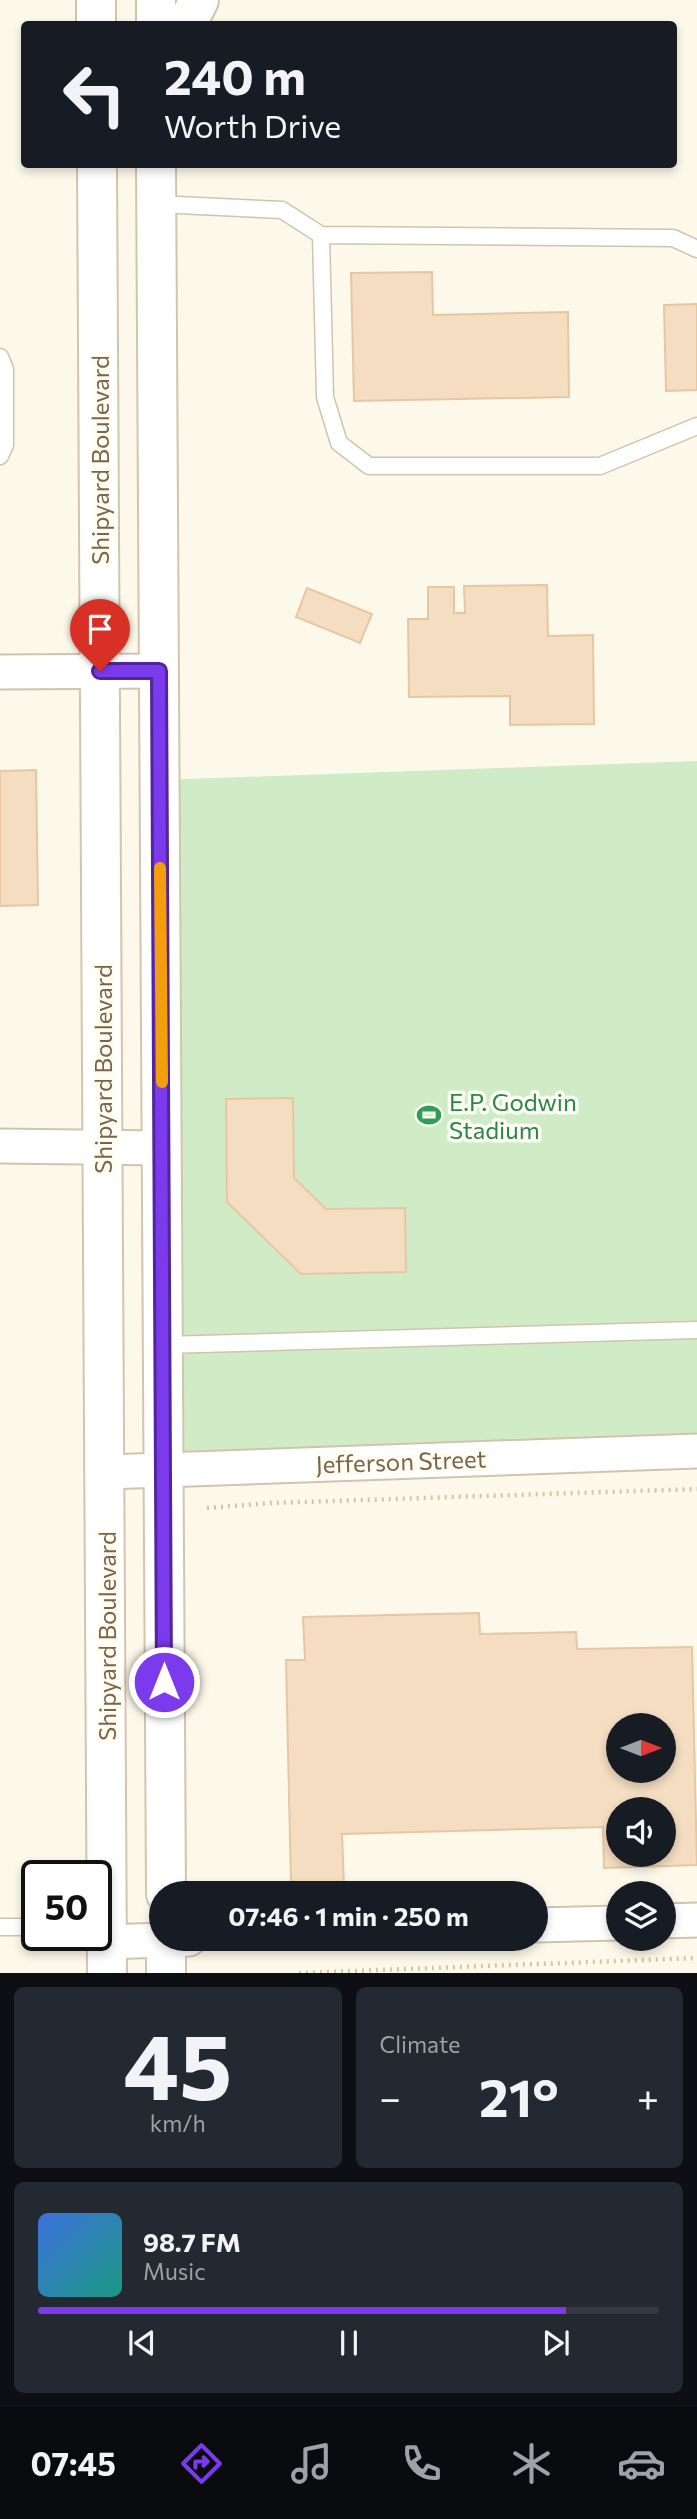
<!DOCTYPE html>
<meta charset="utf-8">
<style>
:root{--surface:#171b24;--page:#242831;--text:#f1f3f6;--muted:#9ea1a6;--line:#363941;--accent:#7c3aed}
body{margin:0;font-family:Commissioner,sans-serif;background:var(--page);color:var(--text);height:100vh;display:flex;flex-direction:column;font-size:26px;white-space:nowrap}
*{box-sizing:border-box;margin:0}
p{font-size:23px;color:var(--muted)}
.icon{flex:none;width:38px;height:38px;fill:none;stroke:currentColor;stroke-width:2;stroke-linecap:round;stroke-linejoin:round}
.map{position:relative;height:1973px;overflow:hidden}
.details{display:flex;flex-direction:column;gap:14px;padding:14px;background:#0d0f14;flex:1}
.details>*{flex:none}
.banner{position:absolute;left:21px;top:21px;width:656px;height:147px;border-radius:7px;box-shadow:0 4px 10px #0003;background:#171b24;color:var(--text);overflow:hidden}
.needle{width:46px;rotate:90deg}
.fabs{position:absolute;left:606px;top:1713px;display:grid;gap:14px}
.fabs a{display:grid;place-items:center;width:70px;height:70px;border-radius:50%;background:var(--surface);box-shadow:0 4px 10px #0003;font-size:35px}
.speed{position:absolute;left:21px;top:1860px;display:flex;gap:14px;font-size:35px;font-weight:700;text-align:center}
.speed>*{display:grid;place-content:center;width:91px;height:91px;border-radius:50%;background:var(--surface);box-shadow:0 4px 10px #0003;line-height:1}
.speed .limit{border:4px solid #111;border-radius:10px;background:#fff;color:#111}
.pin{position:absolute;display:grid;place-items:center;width:60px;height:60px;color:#fff;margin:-72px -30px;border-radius:50% 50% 50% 0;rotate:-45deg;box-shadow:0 0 7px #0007}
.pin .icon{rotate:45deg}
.me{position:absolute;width:77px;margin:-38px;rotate:0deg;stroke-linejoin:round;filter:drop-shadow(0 0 5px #0008)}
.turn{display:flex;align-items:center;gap:24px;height:147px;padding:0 28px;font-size:32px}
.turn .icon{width:91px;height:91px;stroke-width:2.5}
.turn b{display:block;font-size:49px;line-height:60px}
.big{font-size:52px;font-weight:700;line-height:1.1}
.details .widget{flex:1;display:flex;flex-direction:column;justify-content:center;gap:10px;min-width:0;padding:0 24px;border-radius:10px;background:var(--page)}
.details .dial{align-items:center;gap:0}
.dial b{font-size:91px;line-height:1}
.song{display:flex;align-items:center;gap:21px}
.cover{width:84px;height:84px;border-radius:10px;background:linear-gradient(135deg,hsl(220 70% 55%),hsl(170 70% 35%))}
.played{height:7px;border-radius:4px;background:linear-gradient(90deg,var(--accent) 85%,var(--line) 85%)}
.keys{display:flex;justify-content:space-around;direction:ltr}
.heat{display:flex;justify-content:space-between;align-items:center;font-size:38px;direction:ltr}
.details .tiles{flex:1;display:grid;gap:14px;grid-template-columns:1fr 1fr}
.widget:last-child{grid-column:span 2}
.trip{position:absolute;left:149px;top:1881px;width:399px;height:70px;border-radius:35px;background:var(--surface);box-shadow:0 4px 10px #0003;font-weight:700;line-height:70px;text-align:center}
.tab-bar{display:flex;height:112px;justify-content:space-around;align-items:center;background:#090b0e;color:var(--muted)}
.tab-bar .icon{width:49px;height:49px}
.tab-bar .selected{color:var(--accent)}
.tab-bar b{font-size:32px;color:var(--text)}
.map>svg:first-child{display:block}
.green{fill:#d0ecc7}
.building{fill:#f4ddc1;stroke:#e7c7a0;stroke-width:2;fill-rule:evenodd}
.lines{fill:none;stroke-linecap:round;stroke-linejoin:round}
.lane-casing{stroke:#d1c3ae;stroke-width:19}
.street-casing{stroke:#d1c3ae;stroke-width:37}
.secondary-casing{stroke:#d4c4ac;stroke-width:42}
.path{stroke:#d9c1a3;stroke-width:4.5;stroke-dasharray:2 5;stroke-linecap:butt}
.lane{stroke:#fff;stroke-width:16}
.street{stroke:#fff;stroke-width:33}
.secondary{stroke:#fff;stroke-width:38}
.route-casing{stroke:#51269a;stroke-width:18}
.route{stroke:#7c3aed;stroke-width:12}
.slow{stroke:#f59e0b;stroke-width:12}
.labels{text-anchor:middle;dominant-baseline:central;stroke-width:7;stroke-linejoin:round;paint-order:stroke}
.street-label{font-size:24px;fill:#7a644b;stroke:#fffcf1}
.leisure-label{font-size:24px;fill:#27864d;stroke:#fffcf1;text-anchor:start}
</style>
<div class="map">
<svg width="697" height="1973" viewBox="0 0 697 1973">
<rect width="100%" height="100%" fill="#fdf9ea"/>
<!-- green -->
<path class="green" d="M697,761V1451L163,1470L159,780Z"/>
<!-- building -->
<path class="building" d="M432,272L433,315L568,312L569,397L354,401L351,273Z
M697,304V390L666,391L664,305Z
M547,585L548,636L593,635L594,724L510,725V696L409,697L408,619H428V587H454V613H465L464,586Z
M307,588L372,614L360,643L296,617Z
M36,770L38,905L0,906V771Z
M293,1098L294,1178L326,1209L405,1208L406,1272L301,1274L227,1202L226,1099Z
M479,1613L480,1634L576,1632L577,1649L692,1647L697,1865L604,1868L603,1827L342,1834L344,1885L291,1886L286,1660H305L303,1617ZM618,1726H663V1771H618ZM618,1810H663V1855H618Z"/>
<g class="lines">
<!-- lane casing -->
<g class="lane-casing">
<path id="lane" d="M157,204L282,210L321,235L673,238L697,249
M321,235L325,397L339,443L369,466H600L697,426
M0,357L5,369V445L0,456
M163,1345L697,1330
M0,1927H37
M78,1936L107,1942"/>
</g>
<!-- street casing -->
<g class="street-casing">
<path id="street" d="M0,672L159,671
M0,1146L162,1148
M105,1472L697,1451
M663,1921L697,1920
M536,1925L618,1923
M107,1942L189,1939"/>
</g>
<!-- secondary casing -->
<g class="secondary-casing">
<path id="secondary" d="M96,0V24
M156,0V24
M187,24L199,0
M97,164L107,1973
M156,164L166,1894
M166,1939V1973"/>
</g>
<!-- path -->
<path class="path" d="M207,1508L271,1503L697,1489
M299,1973L697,1958"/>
<!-- lane -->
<use href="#lane" class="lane"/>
<!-- street -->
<use href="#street" class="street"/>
<!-- secondary -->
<use href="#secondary" class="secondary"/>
</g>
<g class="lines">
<!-- route casing -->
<g class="route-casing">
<path id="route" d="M100,671H159L164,1682"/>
</g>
<!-- route -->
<use href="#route" class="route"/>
<!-- slow -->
<path class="slow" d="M160,868L162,1082"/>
</g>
<!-- icons -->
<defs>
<g id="stadium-bare" transform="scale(1.89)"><path d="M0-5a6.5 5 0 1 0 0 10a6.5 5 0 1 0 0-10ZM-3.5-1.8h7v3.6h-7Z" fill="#2e9e5b" stroke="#fffcf1" stroke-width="2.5" paint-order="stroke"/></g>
</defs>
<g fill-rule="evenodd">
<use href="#stadium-bare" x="429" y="1115"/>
</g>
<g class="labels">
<!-- street labels -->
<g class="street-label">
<text transform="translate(99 460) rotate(-90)">Shipyard Boulevard</text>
<text transform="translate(102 1069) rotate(-90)">Shipyard Boulevard</text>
<text transform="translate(401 1461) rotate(-2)">Jefferson Street</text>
<text transform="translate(106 1636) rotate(-90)">Shipyard Boulevard</text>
</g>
<!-- leisure labels -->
<g class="leisure-label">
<text x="449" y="1101">E.P. Godwin<tspan x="449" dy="28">Stadium</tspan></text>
</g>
</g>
</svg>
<div class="fabs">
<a><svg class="needle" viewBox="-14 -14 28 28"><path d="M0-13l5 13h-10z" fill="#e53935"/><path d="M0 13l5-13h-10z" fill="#9ea1a6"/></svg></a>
<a><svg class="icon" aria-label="sound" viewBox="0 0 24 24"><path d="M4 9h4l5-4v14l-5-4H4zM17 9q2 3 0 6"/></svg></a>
<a><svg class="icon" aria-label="layers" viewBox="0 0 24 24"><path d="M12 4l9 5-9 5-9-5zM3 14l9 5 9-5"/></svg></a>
</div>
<div class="speed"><div class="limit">50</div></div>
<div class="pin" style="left:100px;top:671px;background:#d93025"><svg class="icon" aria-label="arrive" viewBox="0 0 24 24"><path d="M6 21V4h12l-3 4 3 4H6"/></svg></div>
<svg class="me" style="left:164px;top:1682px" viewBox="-20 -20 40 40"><circle r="17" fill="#7c3aed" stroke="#fff" stroke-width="3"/><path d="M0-11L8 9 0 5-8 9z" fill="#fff"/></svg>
<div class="trip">07:46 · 1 min · 250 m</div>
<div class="banner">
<div class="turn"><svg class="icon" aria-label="left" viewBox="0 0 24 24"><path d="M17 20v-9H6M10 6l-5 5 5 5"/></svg><div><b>240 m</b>Worth Drive</div></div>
</div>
</div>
<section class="details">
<div class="tiles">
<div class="widget dial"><b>45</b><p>km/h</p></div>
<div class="widget"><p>Climate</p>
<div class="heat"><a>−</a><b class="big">21°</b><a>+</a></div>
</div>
<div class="widget">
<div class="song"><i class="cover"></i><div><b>98.7 FM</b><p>Music</p></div></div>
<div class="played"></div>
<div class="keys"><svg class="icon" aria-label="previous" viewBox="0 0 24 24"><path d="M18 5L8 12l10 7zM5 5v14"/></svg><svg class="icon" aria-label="pause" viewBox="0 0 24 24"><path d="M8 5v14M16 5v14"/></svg><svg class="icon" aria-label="next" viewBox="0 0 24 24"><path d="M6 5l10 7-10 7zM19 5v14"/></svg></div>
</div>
</div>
</section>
<nav class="tab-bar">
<b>07:45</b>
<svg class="icon selected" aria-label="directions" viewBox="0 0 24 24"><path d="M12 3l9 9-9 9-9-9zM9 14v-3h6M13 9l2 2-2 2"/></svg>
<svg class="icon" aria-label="music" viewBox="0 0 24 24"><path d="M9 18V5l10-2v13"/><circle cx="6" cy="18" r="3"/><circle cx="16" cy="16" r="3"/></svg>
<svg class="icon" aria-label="phone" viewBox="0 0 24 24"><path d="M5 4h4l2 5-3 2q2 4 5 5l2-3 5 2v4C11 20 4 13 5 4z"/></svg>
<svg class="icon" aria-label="climate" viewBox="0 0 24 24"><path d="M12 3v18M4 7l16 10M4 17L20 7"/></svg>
<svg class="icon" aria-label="car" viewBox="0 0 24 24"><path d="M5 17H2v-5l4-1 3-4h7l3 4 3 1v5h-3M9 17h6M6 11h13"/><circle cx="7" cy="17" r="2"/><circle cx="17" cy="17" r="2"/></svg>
</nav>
